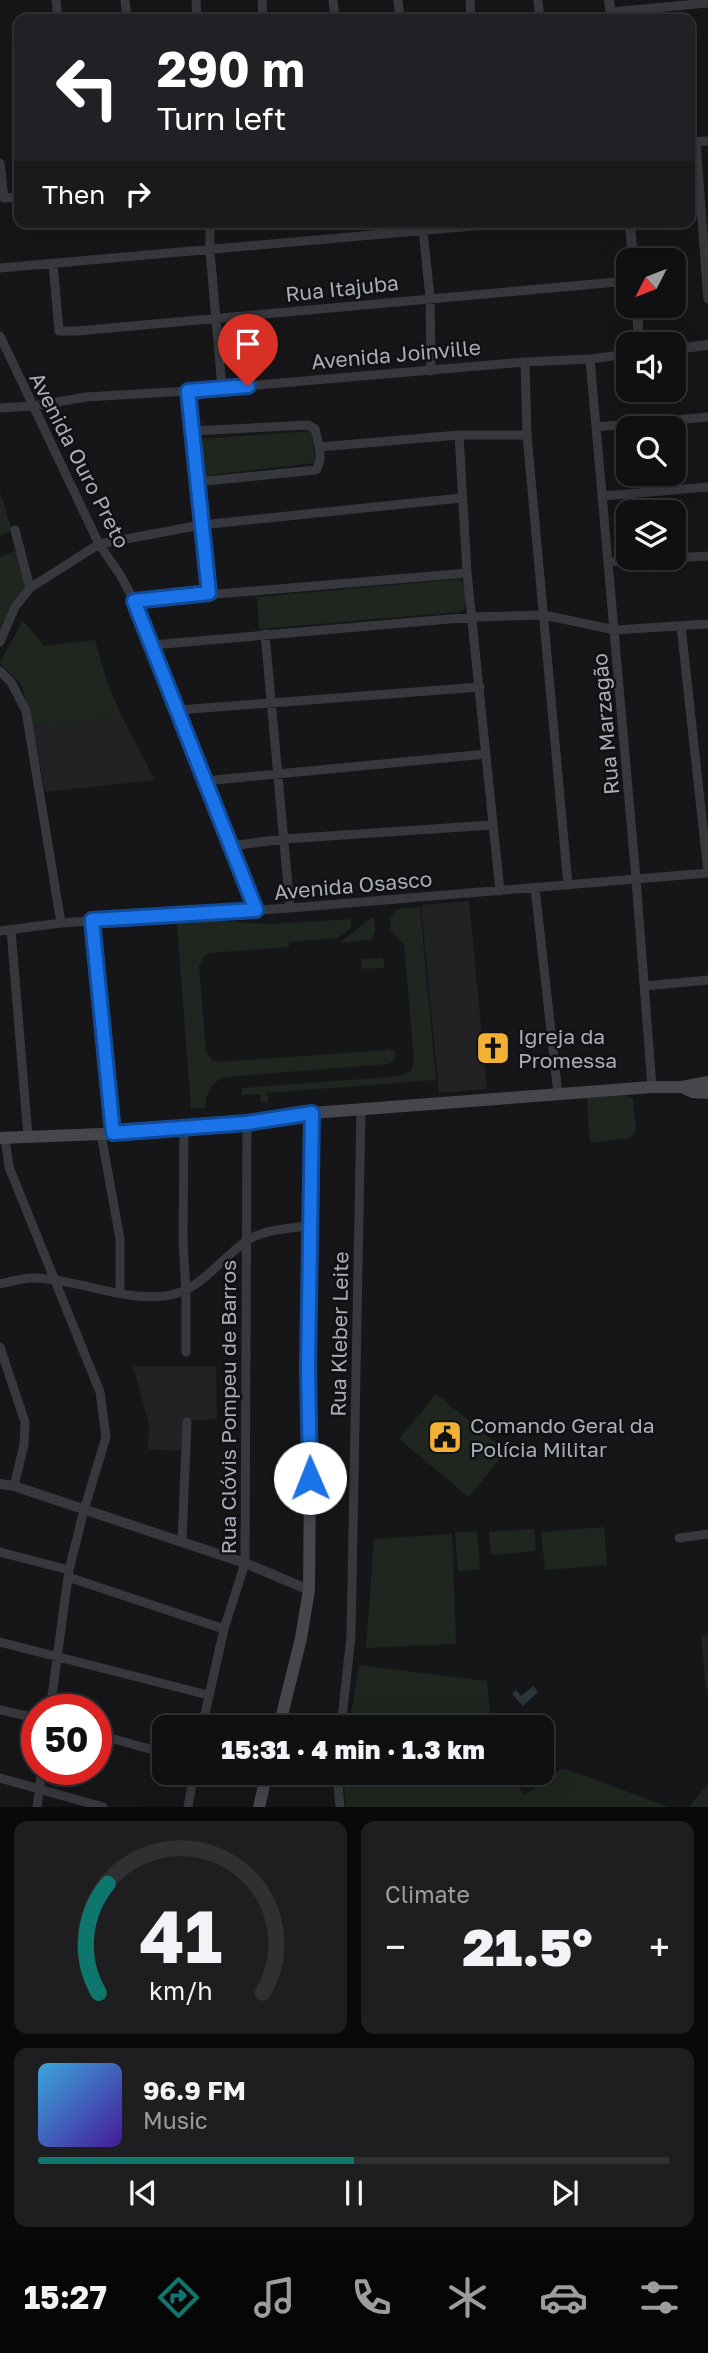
<!DOCTYPE html>
<meta charset="utf-8">
<style>
:root{--surface:#101012;--page:#1e1e20;--text:#f1f3f6;--muted:#9c9d9f;--line:#303032;--accent:#0f766e}
body{margin:0;font-family:"Golos Text",sans-serif;background:var(--page);color:var(--text);height:100vh;display:flex;flex-direction:column;font-size:26px;white-space:nowrap}
*{box-sizing:border-box;margin:0}
p{font-size:23px;color:var(--muted)}
.icon{flex:none;width:38px;height:38px;fill:none;stroke:currentColor;stroke-width:2;stroke-linecap:round;stroke-linejoin:round}
.map{position:relative;height:1807px;overflow:hidden}
.sheet{display:flex;flex-direction:column;gap:14px;padding:14px;background:#09090a;flex:1}
.sheet>*{flex:none}
.guide{position:absolute;left:14px;top:14px;width:681px;height:214px;border-radius:14px;box-shadow:0 7px 28px #0002,0 0 0 2px var(--line);background:#202124;color:#fff;overflow:hidden}
.needle{width:46px;rotate:228deg}
.fabs{position:absolute;left:616px;top:248px;display:grid;gap:14px}
.fabs a{display:grid;place-items:center;width:70px;height:70px;border-radius:14px;background:var(--surface);box-shadow:0 7px 28px #0002,0 0 0 2px var(--line);font-size:35px}
.speed{position:absolute;left:21px;top:1694px;display:flex;gap:14px;font-size:35px;font-weight:700;text-align:center}
.speed>*{display:grid;place-content:center;width:91px;height:91px;border-radius:50%;background:var(--surface);box-shadow:0 7px 28px #0002,0 0 0 2px var(--line);line-height:1}
.speed .limit{border:10px solid #d22;background:#fff;color:#111}
.pin{position:absolute;display:grid;place-items:center;width:60px;height:60px;color:#fff;margin:-72px -30px;border-radius:50% 50% 50% 0;rotate:-45deg;box-shadow:0 0 7px #0007}
.pin .icon{rotate:45deg}
.me{position:absolute;width:77px;margin:-38px;rotate:359deg;stroke-linejoin:round;filter:drop-shadow(0 0 5px #0008)}
.turn{display:flex;align-items:center;gap:24px;height:147px;padding:0 28px;font-size:32px}
.turn .icon{width:91px;height:91px;stroke-width:2.5}
.turn b{display:block;font-size:49px;line-height:60px}
.then{display:flex;align-items:center;height:66px;padding:0 28px;background:#0003;gap:14px;font-size:26px}
.big{font-size:52px;font-weight:800;line-height:1.1}
.sheet .widget{flex:1;display:flex;flex-direction:column;justify-content:center;gap:10px;min-width:0;padding:0 24px;border-radius:14px;background:var(--page)}
.sheet .dial{align-items:center;gap:0}
.dial svg{height:182px;overflow:visible;fill:none;stroke:var(--line);stroke-width:7;stroke-linecap:round;text-anchor:middle}
.dial text{fill:var(--text);stroke:none}
.song{display:flex;align-items:center;gap:21px}
.cover{width:84px;height:84px;border-radius:10px;background:linear-gradient(135deg,hsl(200 70% 55%),hsl(260 70% 35%))}
.played{height:7px;border-radius:4px;background:linear-gradient(90deg,var(--accent) 50%,var(--line) 50%)}
.keys{display:flex;justify-content:space-around;direction:ltr}
.heat{display:flex;justify-content:space-between;align-items:center;font-size:38px;direction:ltr}
.sheet .tiles{flex:1;display:grid;gap:14px;grid-template-columns:1fr 1fr}
.widget:last-child{grid-column:span 2}
.trip{position:absolute;left:152px;top:1715px;width:402px;height:70px;border-radius:14px;background:var(--surface);box-shadow:0 7px 28px #0002,0 0 0 2px var(--line);font-weight:800;line-height:70px;text-align:center}
.dock{display:flex;height:112px;justify-content:space-around;align-items:center;background:#060607;color:var(--muted)}
.dock .icon{width:49px;height:49px}
.dock .active{color:var(--accent)}
.dock b{font-size:32px;color:var(--text)}
.map>svg:first-child{display:block}
.built{fill:#222225}
.green{fill:#1e261f}
.water{fill:#2c353c}
.lines{fill:none;stroke-linecap:round;stroke-linejoin:round}
.minor{stroke:#37383d;stroke-width:9}
.tertiary{stroke:#37383d;stroke-width:10}
.secondary{stroke:#45474d;stroke-width:12}
.route-casing{stroke:#114b97;stroke-width:18}
.route{stroke:#1a73e8;stroke-width:12}
.labels{text-anchor:middle;dominant-baseline:central;stroke-width:5;stroke-linejoin:round;paint-order:stroke}
.street-label{font-size:21px;fill:#a8adb8;stroke:#111113}
.poi-label{font-size:21px;fill:#a8adb8;stroke:#111113;text-anchor:start}
</style>
<div class="map">
<svg width="708" height="1807" viewBox="0 0 708 1807">
<rect width="100%" height="100%" fill="#161618"/>
<!-- built -->
<path class="built" d="M121,715L155,780L45,792L33,726Z
M469,901L487,1089L439,1093L421,905Z
M133,1366H216L217,1419L185,1421L181,1451L148,1449L149,1424Z"/>
<!-- green -->
<path class="green" d="M312,431L315,463L202,476L199,439Z
M0,492L12,530L0,536Z
M16,550L27,587L11,605L0,630V557Z
M460,579C466,587 466,601 464,610L460,612L259,629L257,597Z
M23,621L44,646L95,640L107,682L121,715L33,726L22,686L0,662Z
M420,907L436,1080L267,1093L268,1103H261L260,1094L242,1095V1088L402,1076L411,1071L414,1061L404,945L391,931L390,918L397,909Z
M372,917L374,918L375,932L371,940L339,943Z
M351,919V928L338,938L289,942V947L210,953L204,956L199,966L206,1052L212,1060L218,1062L387,1050L388,1048L396,1052L395,1060L389,1064L225,1077C211,1082 206,1093 205,1108H191L177,923L217,921L272,924Z
M382,958L385,962L383,968L362,969L361,959Z
M624,1095L633,1098L636,1132L629,1138L590,1143L587,1098Z
M436,1394L506,1451L469,1497L399,1439Z
M604,1527L607,1565L545,1570L541,1532Z
M534,1529L536,1551L491,1555L489,1532Z
M477,1531L480,1569L458,1571L455,1533Z
M452,1534L456,1644L366,1648L374,1539Z
M708,1635V1689H706L701,1636Z
M359,1665L487,1681L491,1727H349Z
M563,1768L669,1807H346L343,1773H509L524,1795Z
M708,1784V1807H689Z"/>
<!-- water -->
<path class="water" d="M533,1686L538,1692L523,1706L512,1694L516,1690L521,1696Z"/>
<g class="lines">
<!-- minor -->
<path class="minor" d="M56,0L58,19
M125,0L127,19
M196,0L197,19
M262,0L263,19
M333,0L335,19
M398,0L400,19
M470,0L471,19
M538,0L540,19
M610,12L708,3
M690,142L708,141
M696,142L708,299
M0,163L4,198L19,197
M210,222V251L222,388
M422,222L430,297L431,371
M53,263L59,331H77L628,281
M0,268L519,222
M0,336L99,544L121,576L134,601L256,910
M590,359L636,879L652,1087
M525,362L527,435L568,885
M188,391L209,593
M0,408L33,406L86,397L188,391L525,362L590,359L628,354
M596,427L708,417
M192,431L308,425L315,429C318,442 324,459 316,470L196,482
M459,435L467,573L500,891
M319,447L459,435H527
M603,496L708,487
M15,530L30,588
M674,558L708,556
M608,562L670,558
M134,601L467,573
M681,626L708,873
M265,634L290,908
M0,642L15,607L30,588L99,544L201,525L461,498
M152,645L473,617L544,615L615,630L708,624
M0,671L11,682L26,711L61,923
M178,710L480,687
M204,781L486,754
M230,846L284,839L492,825
M535,888L558,1094
M92,921L113,1133
M11,930L28,1137
M0,931L61,923L290,908L708,873
M645,986L708,980
M184,1128L183,1243L186,1291V1352
M101,1134L120,1239V1293
M5,1138L9,1167L100,1392L106,1437L84,1510L69,1570L50,1710
M0,1284C12,1281 25,1277 37,1278C80,1280 122,1301 165,1296C201,1292 220,1258 248,1240C265,1229 291,1229 311,1225
M0,1347L25,1422L24,1445L14,1486
M679,1538L708,1534
M182,1540L187,1422
M0,1552L69,1570
M68,1577L224,1629
M0,1642L208,1695
M0,1710L37,1718
M202,1727L224,1629L245,1563L247,1123
M341,1727L351,1636L361,1109
M96,1734L164,1753
M337,1773L340,1807
M0,1778L103,1807
M37,1807L42,1769
M188,1807L194,1773"/>
<!-- tertiary -->
<path class="tertiary" d="M609,0L611,19
M630,222L633,261
M637,306L639,345
M674,349L708,345
M0,1484L14,1486L245,1563L309,1590"/>
<!-- secondary -->
<path class="secondary" d="M682,1087L708,1082
M0,1138L101,1134L247,1123L312,1113L652,1087H682L692,1092L708,1093
M279,1727L301,1638L309,1590L310,1478L308,1367L312,1113
M259,1807L267,1773"/>
</g>
<g class="lines">
<!-- route casing -->
<g class="route-casing">
<path id="route" d="M248,386L188,391L209,593L134,601L256,910L92,920L113,1133L247,1123L312,1113L308,1367L310,1478"/>
</g>
<!-- route -->
<use href="#route" class="route"/>
</g>
<!-- icons -->
<defs>
<g id="church-square" transform="scale(1.75)"><rect x="-9" y="-9" width="18" height="18" rx="4" fill="#f2b134" stroke="#111113"/><path d="M-1.2-6h2.4v3.5h3.3v2.4h-3.3V6h-2.4V-.1h-3.3v-2.4h3.3Z" fill="#111"/></g>
<g id="civic-square" transform="scale(1.75)"><rect x="-9" y="-9" width="18" height="18" rx="4" fill="#f2b134" stroke="#111113"/><path d="M-.6-6.5H3V-4.5H.6V-3L4-1V1h2V6H-6V1h2V-1L-.6-3ZM-1.2 2.5V6h2.4V2.5Z" fill="#111"/></g>
</defs>
<g fill-rule="evenodd">
<use href="#church-square" x="493" y="1048"/>
<use href="#civic-square" x="445" y="1437"/>
</g>
<g class="labels">
<!-- street labels -->
<g class="street-label">
<text transform="translate(342 288) rotate(-6)">Rua Itajuba</text>
<text transform="translate(396 354) rotate(-5)">Avenida Joinville</text>
<text transform="translate(80 460) rotate(63)">Avenida Ouro Preto</text>
<text transform="translate(605 724) rotate(-95)">Rua Marzagão</text>
<text transform="translate(353 885) rotate(-5)">Avenida Osasco</text>
<text transform="translate(339 1334) rotate(-89)">Rua Kleber Leite</text>
<text transform="translate(228 1407) rotate(-90)">Rua Clóvis Pompeu de Barros</text>
</g>
<!-- poi labels -->
<g class="poi-label">
<text x="518" y="1036">Igreja da<tspan x="518" dy="24">Promessa</tspan></text>
<text x="470" y="1425">Comando Geral da<tspan x="470" dy="24">Polícia Militar</tspan></text>
</g>
</g>
</svg>
<div class="fabs">
<a><svg class="needle" viewBox="-14 -14 28 28"><path d="M0-13l5 13h-10z" fill="#e53935"/><path d="M0 13l5-13h-10z" fill="#9c9d9f"/></svg></a>
<a><svg class="icon" aria-label="sound" viewBox="0 0 24 24"><path d="M4 9h4l5-4v14l-5-4H4zM17 9q2 3 0 6"/></svg></a>
<a><svg class="icon" aria-label="search" viewBox="0 0 24 24"><circle cx="10" cy="10" r="6"/><path d="M15 15l6 6"/></svg></a>
<a><svg class="icon" aria-label="layers" viewBox="0 0 24 24"><path d="M12 4l9 5-9 5-9-5zM3 14l9 5 9-5"/></svg></a>
</div>
<div class="speed"><div class="limit">50</div></div>
<div class="pin" style="left:248px;top:386px;background:#d93025"><svg class="icon" aria-label="arrive" viewBox="0 0 24 24"><path d="M6 21V4h12l-3 4 3 4H6"/></svg></div>
<svg class="me" style="left:310px;top:1478px" viewBox="-20 -20 40 40"><circle r="19" fill="#fff"/><path d="M0-13L10 11 0 6-10 11z" fill="#1a73e8"/></svg>
<div class="trip">15:31 · 4 min · 1.3 km</div>
<div class="guide">
<div class="turn"><svg class="icon" aria-label="left" viewBox="0 0 24 24"><path d="M17 20v-9H6M10 6l-5 5 5 5"/></svg><div><b>290 m</b>Turn left</div></div>
<div class="then">Then<svg class="icon" aria-label="right" viewBox="0 0 24 24"><path d="M7 20v-9h11M14 6l5 5-5 5"/></svg></div>
</div>
</div>
<section class="sheet">
<div class="tiles">
<div class="widget dial"><svg viewBox="0 0 100 80">
<path d="M14 69A42 42 0 1 1 86 69"/>
<path d="M14 69A42 42 0 0 1 18 21" stroke="#0f766e"/>
<text x="50" y="56" font-size="32" font-weight="700">41</text>
<text x="50" y="72" font-size="11">km/h</text>
</svg></div>
<div class="widget"><p>Climate</p>
<div class="heat"><a>−</a><b class="big">21.5°</b><a>+</a></div>
</div>
<div class="widget">
<div class="song"><i class="cover"></i><div><b>96.9 FM</b><p>Music</p></div></div>
<div class="played"></div>
<div class="keys"><svg class="icon" aria-label="previous" viewBox="0 0 24 24"><path d="M18 5L8 12l10 7zM5 5v14"/></svg><svg class="icon" aria-label="pause" viewBox="0 0 24 24"><path d="M8 5v14M16 5v14"/></svg><svg class="icon" aria-label="next" viewBox="0 0 24 24"><path d="M6 5l10 7-10 7zM19 5v14"/></svg></div>
</div>
</div>
</section>
<nav class="dock">
<b>15:27</b>
<svg class="icon active" aria-label="directions" viewBox="0 0 24 24"><path d="M12 3l9 9-9 9-9-9zM9 14v-3h6M13 9l2 2-2 2"/></svg>
<svg class="icon" aria-label="music" viewBox="0 0 24 24"><path d="M9 18V5l10-2v13"/><circle cx="6" cy="18" r="3"/><circle cx="16" cy="16" r="3"/></svg>
<svg class="icon" aria-label="phone" viewBox="0 0 24 24"><path d="M5 4h4l2 5-3 2q2 4 5 5l2-3 5 2v4C11 20 4 13 5 4z"/></svg>
<svg class="icon" aria-label="climate" viewBox="0 0 24 24"><path d="M12 3v18M4 7l16 10M4 17L20 7"/></svg>
<svg class="icon" aria-label="car" viewBox="0 0 24 24"><path d="M5 17H2v-5l4-1 3-4h7l3 4 3 1v5h-3M9 17h6M6 11h13"/><circle cx="7" cy="17" r="2"/><circle cx="17" cy="17" r="2"/></svg>
<svg class="icon" aria-label="filters" viewBox="0 0 24 24"><path d="M4 7h16M4 17h16"/><circle cx="9" cy="7" r="2"/><circle cx="15" cy="17" r="2"/></svg>
</nav>
